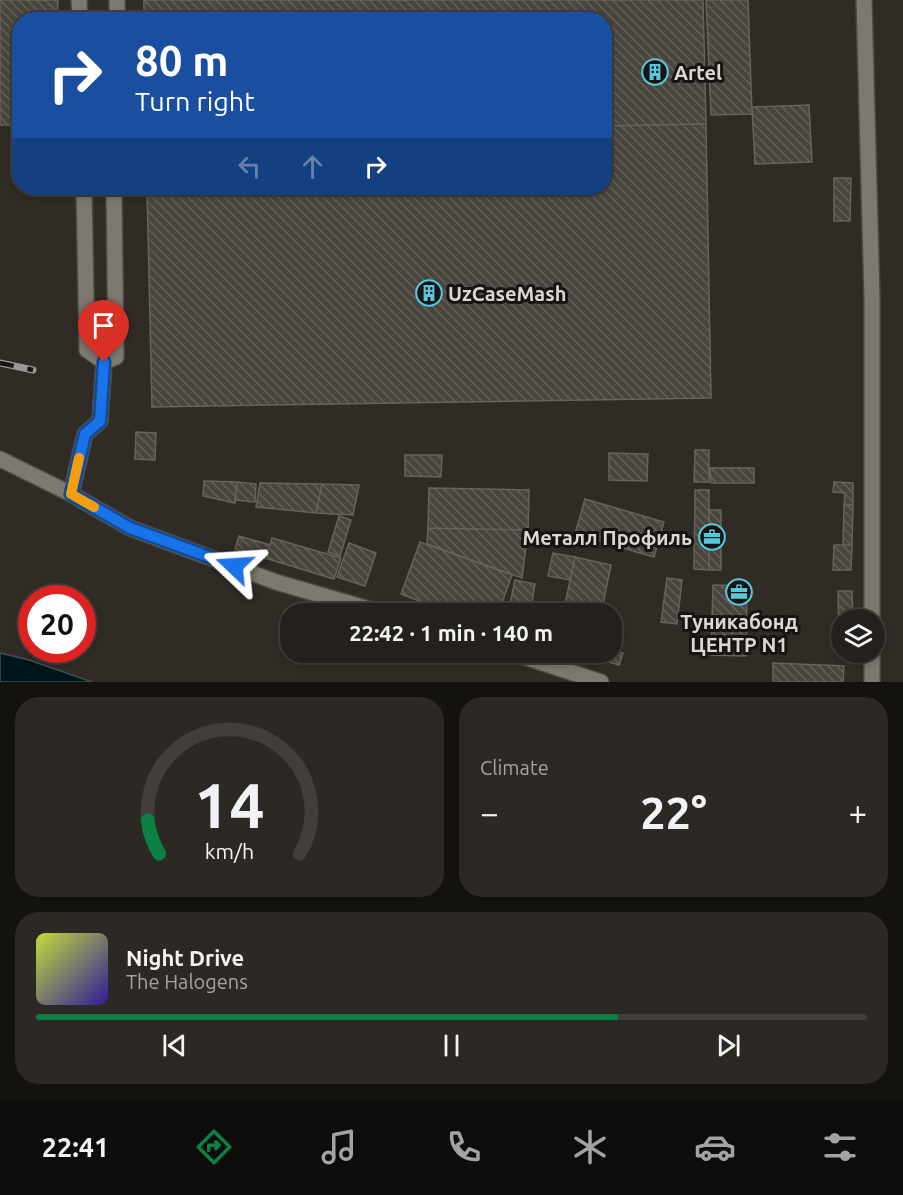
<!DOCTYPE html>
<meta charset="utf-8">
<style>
:root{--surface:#24211c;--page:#2c2925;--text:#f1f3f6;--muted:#a3a3a3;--line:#413e3b;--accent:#0b8043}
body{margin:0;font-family:Ubuntu,sans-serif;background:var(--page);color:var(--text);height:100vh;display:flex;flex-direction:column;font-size:22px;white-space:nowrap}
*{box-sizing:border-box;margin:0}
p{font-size:20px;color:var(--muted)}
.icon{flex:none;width:33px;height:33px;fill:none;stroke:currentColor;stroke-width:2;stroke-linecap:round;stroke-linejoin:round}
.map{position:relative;height:682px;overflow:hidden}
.panel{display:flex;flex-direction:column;gap:15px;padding:15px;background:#14120f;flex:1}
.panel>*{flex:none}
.guide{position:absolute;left:12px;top:12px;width:600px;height:183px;border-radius:24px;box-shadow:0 3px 9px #0003,0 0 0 2px var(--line);background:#1a4fa0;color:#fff;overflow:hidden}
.tools{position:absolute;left:831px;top:609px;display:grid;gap:12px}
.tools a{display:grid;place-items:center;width:54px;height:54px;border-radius:50%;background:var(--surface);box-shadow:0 3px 9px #0003,0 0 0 2px var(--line);font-size:30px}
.speed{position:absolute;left:18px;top:585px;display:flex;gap:12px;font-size:30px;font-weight:700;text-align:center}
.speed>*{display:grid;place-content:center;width:78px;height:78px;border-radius:50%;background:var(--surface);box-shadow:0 3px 9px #0003,0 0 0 2px var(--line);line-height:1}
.speed .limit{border:9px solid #d22;background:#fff;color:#111}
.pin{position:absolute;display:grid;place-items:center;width:51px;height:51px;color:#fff;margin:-62px -26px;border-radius:50% 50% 50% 0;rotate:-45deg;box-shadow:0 0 6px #0007}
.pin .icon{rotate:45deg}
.me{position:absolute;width:66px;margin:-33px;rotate:290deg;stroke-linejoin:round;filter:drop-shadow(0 0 4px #0008)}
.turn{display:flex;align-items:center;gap:21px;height:126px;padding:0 24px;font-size:27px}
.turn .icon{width:78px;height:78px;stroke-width:2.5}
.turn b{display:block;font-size:42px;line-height:51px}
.lanes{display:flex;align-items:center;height:57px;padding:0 24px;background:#0003;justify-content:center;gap:30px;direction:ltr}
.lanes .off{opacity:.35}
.big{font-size:45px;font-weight:600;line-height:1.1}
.panel .card{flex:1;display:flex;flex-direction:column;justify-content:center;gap:9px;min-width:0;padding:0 21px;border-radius:24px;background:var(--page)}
.panel .dial{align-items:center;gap:0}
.dial svg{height:156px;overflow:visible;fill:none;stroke:var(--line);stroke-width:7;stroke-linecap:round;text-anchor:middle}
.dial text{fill:var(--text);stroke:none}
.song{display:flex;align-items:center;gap:18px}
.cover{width:72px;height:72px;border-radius:9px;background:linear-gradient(135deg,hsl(70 70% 55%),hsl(250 70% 35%))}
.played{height:6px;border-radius:3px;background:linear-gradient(90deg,var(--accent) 70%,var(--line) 70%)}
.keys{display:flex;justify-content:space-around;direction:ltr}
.heat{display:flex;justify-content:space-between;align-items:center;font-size:33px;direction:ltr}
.panel .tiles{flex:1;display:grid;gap:15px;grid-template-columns:1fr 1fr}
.card:last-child{grid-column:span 2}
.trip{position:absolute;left:280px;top:603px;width:342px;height:60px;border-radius:24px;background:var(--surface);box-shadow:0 3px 9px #0003,0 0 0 2px var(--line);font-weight:600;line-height:60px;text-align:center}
.menu{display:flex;height:96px;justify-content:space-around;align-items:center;background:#0e0d0b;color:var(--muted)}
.menu .icon{width:42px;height:42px}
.menu .current{color:var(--accent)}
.menu b{font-size:27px;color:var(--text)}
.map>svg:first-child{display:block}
.water{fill:#00151b;stroke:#425052;stroke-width:1.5}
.building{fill:url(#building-back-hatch);stroke:#67635b;stroke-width:1.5}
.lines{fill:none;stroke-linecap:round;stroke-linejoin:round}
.minor-casing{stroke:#4b4841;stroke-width:18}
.minor{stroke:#7d7870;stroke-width:15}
.rail-casing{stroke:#9b9893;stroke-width:7}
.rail{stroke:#161512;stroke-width:4.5;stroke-dasharray:14;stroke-linecap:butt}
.route-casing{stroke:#114b97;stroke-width:15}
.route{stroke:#1a73e8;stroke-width:10}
.slow{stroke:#f59e0b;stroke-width:10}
.labels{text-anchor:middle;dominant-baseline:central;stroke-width:6;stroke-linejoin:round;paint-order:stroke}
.poi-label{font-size:20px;font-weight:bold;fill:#dbd8d4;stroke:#161512;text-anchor:start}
</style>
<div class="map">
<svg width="903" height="682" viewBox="0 0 903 682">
<defs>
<pattern id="building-back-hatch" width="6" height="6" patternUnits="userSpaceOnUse" patternTransform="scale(1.5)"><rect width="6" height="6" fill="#49453e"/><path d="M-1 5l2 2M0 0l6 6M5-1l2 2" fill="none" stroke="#635f59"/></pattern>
</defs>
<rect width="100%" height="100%" fill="#302c25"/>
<!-- water -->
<path class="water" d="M0,653L29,660L92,682H0Z"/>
<!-- building -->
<path class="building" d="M0,0H58L57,20H20V125H0Z
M144,0H703L706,124L604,126V20H144Z
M706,0H748L752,114L711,115Z
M809,105L812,162L755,164L752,107Z
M706,124L711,398L152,407L147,188H604V126Z
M834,178H851L850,221H834Z
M136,432L156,433L155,460L135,459Z
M695,450H709V482H694Z
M609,453L648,454L647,481L609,480Z
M405,455H442L441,477L405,476Z
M710,468H754V483H711Z
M204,481L237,482L235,503L203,496Z
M237,482L256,484L255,502L235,500Z
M834,482L853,483V505H844L845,493L833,492Z
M260,483L322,484L316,513L256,507Z
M322,484L359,485L353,515L316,513Z
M429,488L529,490L528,530L428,528Z
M695,490H709V570L694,569Z
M585,499L664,522L654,557L575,534Z
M844,505H853L852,545H843Z
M709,510H721V570H709Z
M339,516L351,520L340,556L328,552Z
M428,528L528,530L522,578L427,544Z
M239,536L270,545L272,538L341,558L334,579L235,549Z
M420,542L512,575L498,614H453L401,594Z
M349,543L376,553L365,586L337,577Z
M834,545H852L851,570H833Z
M553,553L575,557L570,580L548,576Z
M575,557L611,565L601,614H563Z
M667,578L682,580L677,624L661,622Z
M515,580L535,584L530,614H508Z
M713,585L747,586L746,656L711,655Z
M838,591H852L853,620H842V641H839Z
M612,650L623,653L619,665L576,652H612Z
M773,663L844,666L843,682H773Z"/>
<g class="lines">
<!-- minor casing -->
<g class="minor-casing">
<path id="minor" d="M79,0L80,20
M864,0L872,299V620
M117,20V0
M84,188L87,350L104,362
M104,362L116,357L114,188
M0,459L71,494L130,528L276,582L386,614
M71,494L85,434L100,421L104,362
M509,652L601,682
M872,682V652"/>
</g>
<!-- minor -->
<use href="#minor" class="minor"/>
<!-- rail casing -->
<g class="rail-casing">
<path id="rail" d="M0,363L33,370"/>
</g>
<!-- rail -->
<use href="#rail" class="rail"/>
</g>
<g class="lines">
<!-- route casing -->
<g class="route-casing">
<path id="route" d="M104,362L100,421L85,434L71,494L130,528L234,566"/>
</g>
<!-- route -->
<use href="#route" class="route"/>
<!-- slow -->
<path class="slow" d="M79,458L71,494L94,507"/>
</g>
<!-- icons -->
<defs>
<g id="building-ring" transform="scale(1.35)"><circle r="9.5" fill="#161512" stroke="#56c9e0" stroke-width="1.5"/><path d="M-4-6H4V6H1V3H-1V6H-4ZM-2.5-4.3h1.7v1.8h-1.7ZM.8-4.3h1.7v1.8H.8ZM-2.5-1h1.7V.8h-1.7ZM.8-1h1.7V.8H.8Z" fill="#56c9e0"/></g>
<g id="office-ring" transform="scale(1.35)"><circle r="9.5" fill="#161512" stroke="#56c9e0" stroke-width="1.5"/><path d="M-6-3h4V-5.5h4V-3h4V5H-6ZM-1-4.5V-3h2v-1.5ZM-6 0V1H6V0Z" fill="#56c9e0"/></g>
</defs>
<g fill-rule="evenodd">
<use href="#building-ring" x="655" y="72"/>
<use href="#building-ring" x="429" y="293"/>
<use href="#office-ring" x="712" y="537"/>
<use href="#office-ring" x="739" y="592"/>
</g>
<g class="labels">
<!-- poi labels -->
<g class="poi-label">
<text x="674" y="72">Artel</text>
<text x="448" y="293">UzCaseMash</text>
<text x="692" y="537" text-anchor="end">Металл Профиль</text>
<text x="739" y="621" text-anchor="middle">Туникабонд<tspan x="739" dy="23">ЦЕНТР N1</tspan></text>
</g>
</g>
</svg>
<div class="tools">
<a><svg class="icon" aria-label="layers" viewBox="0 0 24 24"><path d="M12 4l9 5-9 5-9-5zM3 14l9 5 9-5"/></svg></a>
</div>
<div class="speed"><div class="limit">20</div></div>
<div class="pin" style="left:104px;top:362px;background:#d93025"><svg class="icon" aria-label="arrive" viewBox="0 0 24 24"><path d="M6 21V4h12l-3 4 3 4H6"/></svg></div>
<svg class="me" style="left:234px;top:566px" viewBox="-20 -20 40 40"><path d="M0-17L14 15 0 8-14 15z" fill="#1a73e8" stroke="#fff" stroke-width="4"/></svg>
<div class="trip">22:42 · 1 min · 140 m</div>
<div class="guide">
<div class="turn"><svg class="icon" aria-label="right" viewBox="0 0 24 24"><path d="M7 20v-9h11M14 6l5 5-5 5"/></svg><div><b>80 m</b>Turn right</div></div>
<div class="lanes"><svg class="icon off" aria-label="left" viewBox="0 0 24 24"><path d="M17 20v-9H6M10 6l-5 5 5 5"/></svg><svg class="icon off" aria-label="ahead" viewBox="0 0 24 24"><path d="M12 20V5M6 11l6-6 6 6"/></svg><svg class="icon" aria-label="right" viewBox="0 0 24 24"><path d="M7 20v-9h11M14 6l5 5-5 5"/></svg></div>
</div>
</div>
<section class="panel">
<div class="tiles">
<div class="card dial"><svg viewBox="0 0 100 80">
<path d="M14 69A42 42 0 1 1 86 69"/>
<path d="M14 69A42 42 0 0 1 8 52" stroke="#0b8043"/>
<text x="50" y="56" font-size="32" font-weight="700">14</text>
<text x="50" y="72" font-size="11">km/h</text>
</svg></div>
<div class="card"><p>Climate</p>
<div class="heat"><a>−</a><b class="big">22°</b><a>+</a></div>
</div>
<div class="card">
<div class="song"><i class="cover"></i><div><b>Night Drive</b><p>The Halogens</p></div></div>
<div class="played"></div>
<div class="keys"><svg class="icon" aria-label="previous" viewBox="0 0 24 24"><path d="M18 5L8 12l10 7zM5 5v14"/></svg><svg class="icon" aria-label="pause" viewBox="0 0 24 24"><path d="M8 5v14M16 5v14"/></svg><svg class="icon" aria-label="next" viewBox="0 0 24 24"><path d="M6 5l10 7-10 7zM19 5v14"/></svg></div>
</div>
</div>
</section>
<nav class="menu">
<b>22:41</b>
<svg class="icon current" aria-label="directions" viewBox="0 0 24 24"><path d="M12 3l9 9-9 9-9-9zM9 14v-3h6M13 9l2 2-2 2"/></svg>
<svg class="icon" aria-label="music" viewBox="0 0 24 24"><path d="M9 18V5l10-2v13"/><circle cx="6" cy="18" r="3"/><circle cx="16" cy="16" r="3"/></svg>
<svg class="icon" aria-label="phone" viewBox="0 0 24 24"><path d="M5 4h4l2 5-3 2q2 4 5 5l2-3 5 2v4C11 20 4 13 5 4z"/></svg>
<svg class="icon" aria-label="climate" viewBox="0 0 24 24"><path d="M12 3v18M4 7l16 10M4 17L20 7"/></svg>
<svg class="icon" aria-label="car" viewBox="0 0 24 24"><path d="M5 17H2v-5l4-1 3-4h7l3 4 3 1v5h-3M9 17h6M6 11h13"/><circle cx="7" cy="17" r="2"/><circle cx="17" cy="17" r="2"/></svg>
<svg class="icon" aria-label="filters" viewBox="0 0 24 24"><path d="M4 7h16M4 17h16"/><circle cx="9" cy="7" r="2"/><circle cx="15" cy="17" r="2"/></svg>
</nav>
